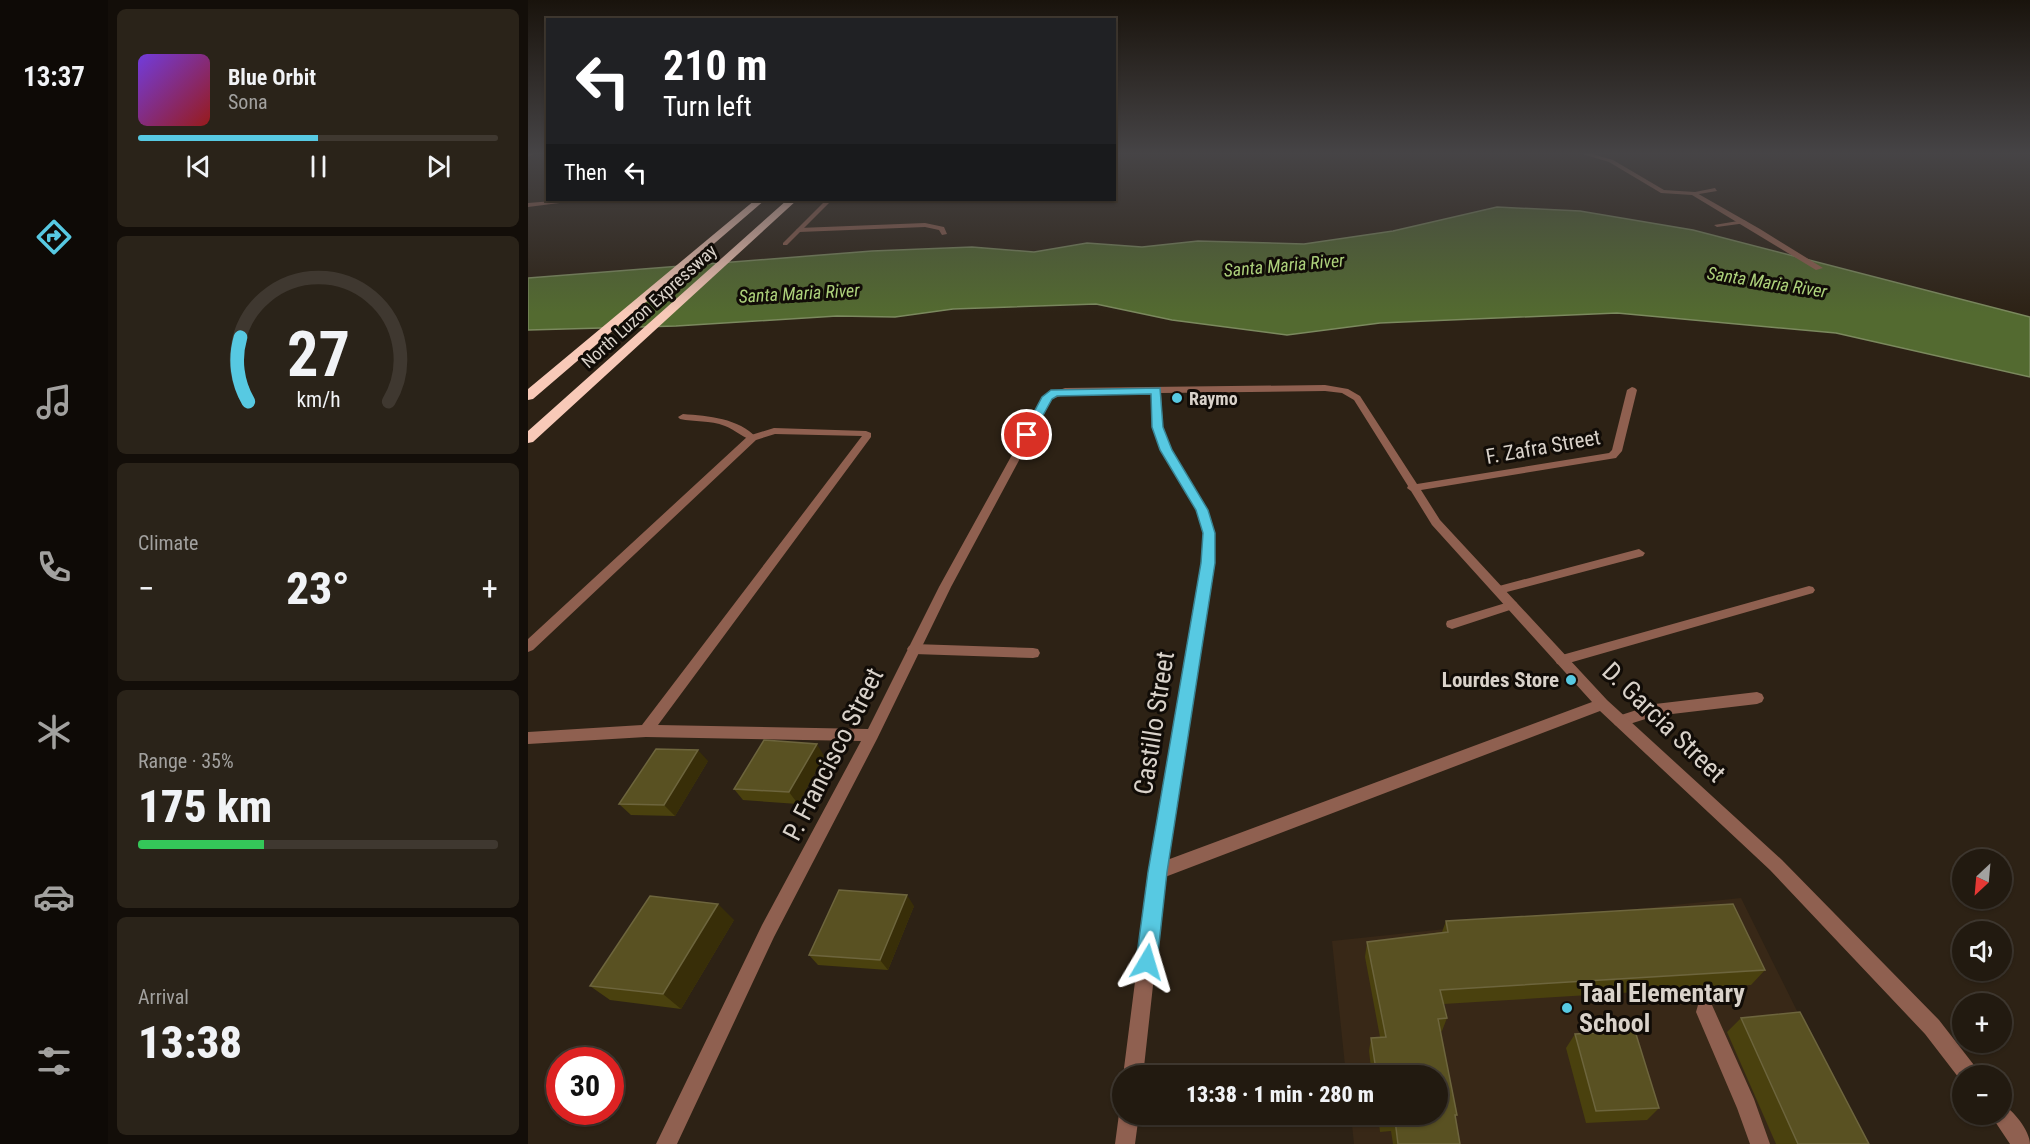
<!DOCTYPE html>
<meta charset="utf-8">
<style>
:root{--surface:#221a10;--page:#2a2319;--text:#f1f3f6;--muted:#a2a19f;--line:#3f3830;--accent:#57c9e2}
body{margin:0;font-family:"Roboto Condensed",sans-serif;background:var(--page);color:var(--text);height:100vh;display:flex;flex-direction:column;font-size:22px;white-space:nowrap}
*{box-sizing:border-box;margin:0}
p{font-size:20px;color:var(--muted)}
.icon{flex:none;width:33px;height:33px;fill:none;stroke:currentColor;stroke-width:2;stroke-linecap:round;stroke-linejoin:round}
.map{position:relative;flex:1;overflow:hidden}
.details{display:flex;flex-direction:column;gap:9px;padding:9px;background:#130e09;width:420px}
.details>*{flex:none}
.hud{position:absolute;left:18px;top:18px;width:570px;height:183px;border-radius:0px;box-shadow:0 2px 4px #0004,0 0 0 2px var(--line);background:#202124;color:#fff;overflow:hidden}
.needle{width:39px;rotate:206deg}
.fabs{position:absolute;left:1424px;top:849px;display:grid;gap:12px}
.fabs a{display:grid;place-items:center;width:60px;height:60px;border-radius:50%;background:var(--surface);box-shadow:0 2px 4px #0004,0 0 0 2px var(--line);font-size:30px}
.speed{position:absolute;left:18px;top:1047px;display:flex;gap:12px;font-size:30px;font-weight:700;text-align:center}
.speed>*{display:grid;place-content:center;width:78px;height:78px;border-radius:50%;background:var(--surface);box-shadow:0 2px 4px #0004,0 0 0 2px var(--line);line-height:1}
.speed .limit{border:9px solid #d22;background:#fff;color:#111}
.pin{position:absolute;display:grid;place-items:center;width:51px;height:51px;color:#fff;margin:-26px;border:3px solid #fff;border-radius:50%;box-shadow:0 2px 6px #0007}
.me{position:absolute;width:66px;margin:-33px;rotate:7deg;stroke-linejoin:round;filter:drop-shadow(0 0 4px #0008)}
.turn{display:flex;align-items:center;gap:21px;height:126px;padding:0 18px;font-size:27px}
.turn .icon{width:78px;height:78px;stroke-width:2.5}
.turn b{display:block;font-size:42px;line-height:51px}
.then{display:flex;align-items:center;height:57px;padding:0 18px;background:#0003;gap:12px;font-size:22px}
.big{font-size:45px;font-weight:800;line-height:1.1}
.details .tile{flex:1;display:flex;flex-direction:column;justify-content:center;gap:9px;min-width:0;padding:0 21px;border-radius:9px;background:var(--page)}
.details .dial{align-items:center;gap:0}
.dial svg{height:156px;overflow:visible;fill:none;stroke:var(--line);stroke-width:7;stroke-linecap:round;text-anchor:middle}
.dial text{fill:var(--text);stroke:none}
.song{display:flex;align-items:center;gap:18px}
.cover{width:72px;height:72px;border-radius:9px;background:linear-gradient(135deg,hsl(260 70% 55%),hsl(0 70% 35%))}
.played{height:6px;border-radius:3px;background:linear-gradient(90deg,var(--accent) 50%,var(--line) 50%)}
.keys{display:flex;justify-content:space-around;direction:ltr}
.heat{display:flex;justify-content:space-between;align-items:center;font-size:33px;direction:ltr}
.charge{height:9px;border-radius:4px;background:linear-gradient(90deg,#34c759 35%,var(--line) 0)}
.trip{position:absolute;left:584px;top:1065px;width:336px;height:60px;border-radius:30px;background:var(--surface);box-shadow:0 2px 4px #0004,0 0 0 2px var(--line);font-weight:800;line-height:60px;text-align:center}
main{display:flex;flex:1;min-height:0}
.menu{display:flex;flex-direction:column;width:108px;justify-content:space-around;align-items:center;background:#0e0a06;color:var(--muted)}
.menu .icon{width:42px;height:42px}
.menu .selected{color:var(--accent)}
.menu b{font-size:27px;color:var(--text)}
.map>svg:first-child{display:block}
.built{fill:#382817}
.water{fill:#536a30;stroke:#7b895e;stroke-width:1.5}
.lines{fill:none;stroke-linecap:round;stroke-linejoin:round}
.service{fill:#8f6050;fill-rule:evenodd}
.minor{fill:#8f6050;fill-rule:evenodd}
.motorway{fill:#f8c9b8;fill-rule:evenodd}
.wall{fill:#4a410e}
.shaded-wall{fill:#382e08}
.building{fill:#595122;stroke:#6d653d;stroke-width:1.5}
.route{fill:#57c9e2;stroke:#398393;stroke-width:1.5}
.poi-dot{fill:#57c9e2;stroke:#110c07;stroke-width:2}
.labels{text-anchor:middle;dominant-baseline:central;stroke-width:6;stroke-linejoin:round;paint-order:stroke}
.far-water-label{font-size:18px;font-style:italic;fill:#add17b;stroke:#110c07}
.far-street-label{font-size:18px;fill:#d9d2ca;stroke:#110c07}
.far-poi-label{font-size:18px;font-weight:bold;fill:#d9d2ca;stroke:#110c07;text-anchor:start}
.street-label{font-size:21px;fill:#d9d2ca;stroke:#110c07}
.poi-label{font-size:21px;font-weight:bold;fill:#d9d2ca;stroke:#110c07;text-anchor:end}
.near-street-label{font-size:26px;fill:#d9d2ca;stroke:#110c07}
.near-poi-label{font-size:26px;font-weight:bold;fill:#d9d2ca;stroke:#110c07;text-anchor:start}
</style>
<main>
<nav class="menu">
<b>13:37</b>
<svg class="icon selected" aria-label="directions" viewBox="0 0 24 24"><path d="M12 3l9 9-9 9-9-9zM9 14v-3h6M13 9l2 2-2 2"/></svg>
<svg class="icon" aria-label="music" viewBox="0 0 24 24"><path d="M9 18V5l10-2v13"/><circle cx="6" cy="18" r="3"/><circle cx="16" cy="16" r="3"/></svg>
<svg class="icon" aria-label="phone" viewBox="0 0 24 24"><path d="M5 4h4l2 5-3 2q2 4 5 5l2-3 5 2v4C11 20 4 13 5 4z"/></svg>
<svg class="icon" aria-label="climate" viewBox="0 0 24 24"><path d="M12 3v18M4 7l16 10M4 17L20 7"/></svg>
<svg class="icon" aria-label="car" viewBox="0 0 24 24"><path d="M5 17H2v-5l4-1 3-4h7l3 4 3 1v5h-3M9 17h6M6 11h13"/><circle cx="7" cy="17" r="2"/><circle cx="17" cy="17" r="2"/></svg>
<svg class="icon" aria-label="filters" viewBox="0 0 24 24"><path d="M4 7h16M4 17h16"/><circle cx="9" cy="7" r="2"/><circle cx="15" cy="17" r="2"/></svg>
</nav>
<section class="details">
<div class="tile">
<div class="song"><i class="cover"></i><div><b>Blue Orbit</b><p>Sona</p></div></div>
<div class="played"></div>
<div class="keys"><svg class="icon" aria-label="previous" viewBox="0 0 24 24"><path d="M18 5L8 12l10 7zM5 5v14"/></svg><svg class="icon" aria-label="pause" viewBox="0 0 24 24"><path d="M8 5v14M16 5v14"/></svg><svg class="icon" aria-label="next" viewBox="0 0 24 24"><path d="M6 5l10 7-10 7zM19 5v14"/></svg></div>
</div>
<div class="tile dial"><svg viewBox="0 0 100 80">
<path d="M14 69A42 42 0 1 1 86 69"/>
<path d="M14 69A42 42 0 0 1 10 36" stroke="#57c9e2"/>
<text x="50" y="56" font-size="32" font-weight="700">27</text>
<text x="50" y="72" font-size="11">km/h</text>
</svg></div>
<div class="tile"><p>Climate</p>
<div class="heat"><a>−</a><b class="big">23°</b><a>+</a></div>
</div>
<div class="tile"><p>Range · 35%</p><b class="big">175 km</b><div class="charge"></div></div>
<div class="tile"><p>Arrival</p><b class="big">13:38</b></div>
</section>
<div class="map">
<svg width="1502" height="1144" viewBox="0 0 1502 1144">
<rect width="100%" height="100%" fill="#2d2215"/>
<!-- built -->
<path class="built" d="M1213,898L1335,1144H826L823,1115L909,1114V1076L818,1075L804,941Z"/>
<!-- water -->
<path class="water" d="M969,207L1052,211L1165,230L1502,317V377L1308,333L1089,313L852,323L759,335L644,320L568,304L425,309L367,317L309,316L148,326L0,330V278L344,251L444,247L506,252L559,243L614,247L670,241L776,244L865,231Z"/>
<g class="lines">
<!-- service -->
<path class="service" d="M1187,188L1189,191L1165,195L1162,193Z
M1216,220L1219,222L1218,223L1189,227L1186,225Z
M397,223L416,227L419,234L414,235L411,230L397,227L271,232L268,230L271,228Z
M155,414C181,416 210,418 229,438L228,440C217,441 207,429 197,426C182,420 166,422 152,419L150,417Z
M1111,549L1117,553L1115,556L971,594L965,590L971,586Z
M1281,586L1285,587L1287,590L1285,593L1034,665L1029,664L1027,660L1029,656L1034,655Z
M984,601L988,602L990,605L988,608L924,629L919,627L918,624L919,621Z
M386,644L505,648L510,649L512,653L510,657L505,658L386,654L381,652L379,649L381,646Z
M1229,692L1234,694L1236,698L1234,702L1229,704L1127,716L1092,727L1087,725L1085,721L1087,717L1127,704Z
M1177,1003L1184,1005L1226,1099L1242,1144H1222L1209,1108L1168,1012L1170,1005Z"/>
<!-- minor -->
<path class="minor" d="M0,153H7L0,157Z
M1051,153H1061L1085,160L1136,190L1167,192L1232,229L1295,268L1288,270L1164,195L1133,193L1081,162Z
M37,200H55L0,207V203Z
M298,200H304L259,245H255V243Z
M797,385L820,389L832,396L889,484L1081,453L1084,450L1099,390L1104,387L1107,388L1109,390L1094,451L1088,458L893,490L912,520L1079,700L1254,860L1411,1020L1449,1069L1452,1076H1434V1082L1397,1034L1242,870L1072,711L637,877L615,1076H595L621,872L674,563L675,533L668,510L633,451L625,427L624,393L538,394L524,399L423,587L349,739L246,937L149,1144H128L234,925L333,741L118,737L0,744V732L114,725L334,436L247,434L228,440L5,650L0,652V639L220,436L246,428L338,431L343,433V437L130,725L340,729L411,587L517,395L537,388ZM797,391L814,393L826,400L880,486L879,488L883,491L904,525L1064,702L639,860L686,563L687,533L680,510L643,451L635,427L633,393Z
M1473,1104C1485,1109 1502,1131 1502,1144H1482L1462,1114H1473Z
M594,1107V1114H611L607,1144H587L591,1114Z"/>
<!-- motorway -->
<path class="motorway" d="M227,200H237L5,399L0,400V389Z
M259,200H269L5,442L0,443V431Z"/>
</g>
<!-- wall -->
<path class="wall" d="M296,756L270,804L215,800L206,789Z
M180,761L147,816L103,815L91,804Z
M386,906L360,970L290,965L281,955Z
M206,920L153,1009L82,1000L62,986Z
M918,921L1237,970L1223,985L915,1004L919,1018L914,1031L912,1032L929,1115L927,1118L932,1144H865L863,1131L852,1132L850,1114H909V1076H844L841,1051L843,1038L852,1037L837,957L839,942L914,932Z
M1213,1018L1341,1144H1248L1199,1032Z
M1047,1034L1131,1108L1119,1120L1058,1123L1038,1048Z"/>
<!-- shaded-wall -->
<path class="shaded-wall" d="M289,744L296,756L270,804L261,792Z
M170,750L180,761L147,816L136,805Z
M379,895L386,906L360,970L352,960Z
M190,904L206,920L153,1009L135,994Z"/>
<!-- building -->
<path class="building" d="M236,740L289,744L261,792L206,789Z
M128,749L170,750L136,805L91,804Z
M311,890L379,895L352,960L281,955Z
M122,896L190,904L135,994L62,986Z
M1205,904L1237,970L912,990L919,1018L910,1019L929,1115H927L932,1144H870L867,1120L856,1121L855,1114H909V1076H849L843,1038L858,1037L839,942L920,932L918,921Z
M1272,1012L1341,1144H1270L1213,1018Z
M1107,1031L1131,1108L1068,1111L1047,1034Z"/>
<!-- sky -->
<linearGradient id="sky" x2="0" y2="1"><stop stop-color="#19130c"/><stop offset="0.49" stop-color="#464446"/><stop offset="1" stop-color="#464446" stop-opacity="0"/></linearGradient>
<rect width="1502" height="313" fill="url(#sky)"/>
<!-- route -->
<path class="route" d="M632,388L635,427L644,450L680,510L687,533V563L639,872L629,962L626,970L619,973L611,970L608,962L620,872L673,563L675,533L668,510L632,450L624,427L623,394L529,396L524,399L503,437L494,435L514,397L523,390Z"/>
<!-- markers -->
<g class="poi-dot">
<circle cx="649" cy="398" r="6"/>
<circle cx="1043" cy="680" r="6"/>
<circle cx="1039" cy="1008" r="6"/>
</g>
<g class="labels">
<!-- far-water labels -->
<g class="far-water-label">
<text transform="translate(756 265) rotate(-5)">Santa Maria River</text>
<text transform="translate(1239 282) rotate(9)">Santa Maria River</text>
<text transform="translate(271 293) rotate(-3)">Santa Maria River</text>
</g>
<!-- far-street labels -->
<g class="far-street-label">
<text transform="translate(121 306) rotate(-42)">North Luzon Expressway</text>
</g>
<!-- far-poi labels -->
<g class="far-poi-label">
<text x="661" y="398">Raymo</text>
</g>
<!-- street labels -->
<g class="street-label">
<text transform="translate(1015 447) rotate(-10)">F. Zafra Street</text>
</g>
<!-- poi labels -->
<g class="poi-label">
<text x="1031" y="680">Lourdes Store</text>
</g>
<!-- near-street labels -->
<g class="near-street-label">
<text transform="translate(1136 722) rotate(44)">D. Garcia Street</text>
<text transform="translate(626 723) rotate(-81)">Castillo Street</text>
<text transform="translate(305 754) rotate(-63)">P. Francisco Street</text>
</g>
<!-- near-poi labels -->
<g class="near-poi-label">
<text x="1051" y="993">Taal Elementary<tspan x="1051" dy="30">School</tspan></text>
</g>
</g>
</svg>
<div class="fabs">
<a><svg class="needle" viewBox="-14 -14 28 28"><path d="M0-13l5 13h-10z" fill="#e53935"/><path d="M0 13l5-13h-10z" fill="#a2a19f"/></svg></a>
<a><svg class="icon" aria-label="sound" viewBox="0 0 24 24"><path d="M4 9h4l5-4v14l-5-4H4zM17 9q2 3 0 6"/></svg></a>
<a>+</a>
<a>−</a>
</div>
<div class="speed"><div class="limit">30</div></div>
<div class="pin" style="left:499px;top:435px;background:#d93025"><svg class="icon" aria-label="arrive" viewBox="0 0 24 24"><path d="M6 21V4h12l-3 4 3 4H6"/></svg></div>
<svg class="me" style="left:619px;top:962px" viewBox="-20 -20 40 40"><path d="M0-17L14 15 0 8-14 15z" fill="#57c9e2" stroke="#fff" stroke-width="4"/></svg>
<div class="trip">13:38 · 1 min · 280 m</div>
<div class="hud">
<div class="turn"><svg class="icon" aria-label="left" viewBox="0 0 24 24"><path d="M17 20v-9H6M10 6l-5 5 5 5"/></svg><div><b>210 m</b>Turn left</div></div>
<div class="then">Then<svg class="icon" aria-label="left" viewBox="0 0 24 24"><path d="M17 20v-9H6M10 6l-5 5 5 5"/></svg></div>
</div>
</div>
</main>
